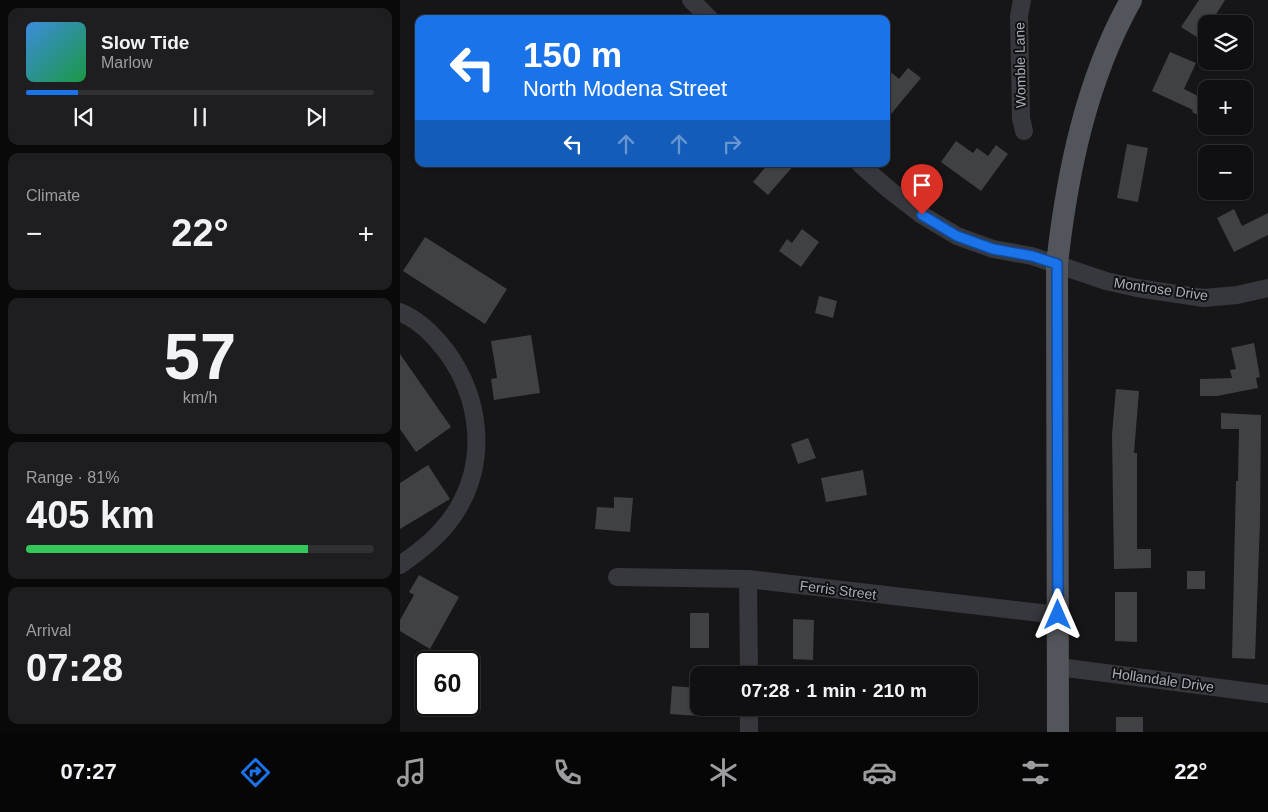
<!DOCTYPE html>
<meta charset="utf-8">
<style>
:root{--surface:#101012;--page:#1e1e20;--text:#f1f3f6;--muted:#9c9d9f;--line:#303032;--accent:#1a73e8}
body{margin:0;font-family:Arial,sans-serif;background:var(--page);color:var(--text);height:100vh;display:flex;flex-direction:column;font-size:19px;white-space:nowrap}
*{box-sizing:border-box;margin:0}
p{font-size:16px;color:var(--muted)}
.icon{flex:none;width:28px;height:28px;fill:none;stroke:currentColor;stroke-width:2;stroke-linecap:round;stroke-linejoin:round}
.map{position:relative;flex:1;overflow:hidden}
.panel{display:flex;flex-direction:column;gap:8px;padding:8px;background:#09090a;width:400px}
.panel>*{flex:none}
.guide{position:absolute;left:15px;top:15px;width:475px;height:152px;border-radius:10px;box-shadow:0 1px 4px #0004,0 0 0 1px var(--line);background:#1a73e8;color:#fff;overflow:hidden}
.fabs{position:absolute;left:798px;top:15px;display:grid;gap:10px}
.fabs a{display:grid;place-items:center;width:55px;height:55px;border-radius:10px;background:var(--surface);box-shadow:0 1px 4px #0004,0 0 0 1px var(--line);font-size:25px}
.speed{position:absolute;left:15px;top:651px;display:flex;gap:10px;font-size:25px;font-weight:700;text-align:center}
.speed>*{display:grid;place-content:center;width:65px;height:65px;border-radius:50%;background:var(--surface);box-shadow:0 1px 4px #0004,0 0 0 1px var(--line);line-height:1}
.speed .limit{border:2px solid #111;border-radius:8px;background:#fff;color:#111}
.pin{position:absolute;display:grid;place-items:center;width:42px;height:42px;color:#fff;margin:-51px -21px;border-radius:50% 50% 50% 0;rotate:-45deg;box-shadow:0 0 5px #0007}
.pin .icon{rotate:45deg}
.me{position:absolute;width:55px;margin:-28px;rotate:0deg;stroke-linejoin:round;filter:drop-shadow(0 0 4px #0008)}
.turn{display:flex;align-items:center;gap:18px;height:105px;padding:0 25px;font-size:22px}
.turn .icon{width:65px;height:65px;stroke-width:2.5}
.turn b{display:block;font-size:35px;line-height:42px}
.lanes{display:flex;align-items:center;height:48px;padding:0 25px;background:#0003;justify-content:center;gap:25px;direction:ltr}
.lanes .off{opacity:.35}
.big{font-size:38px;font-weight:700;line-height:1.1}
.panel .card{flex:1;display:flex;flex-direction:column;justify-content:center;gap:8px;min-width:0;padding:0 18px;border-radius:10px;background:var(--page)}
.panel .dial{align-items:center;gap:0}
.dial b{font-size:65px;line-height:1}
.song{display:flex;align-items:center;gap:15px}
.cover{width:60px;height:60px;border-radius:8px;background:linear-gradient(135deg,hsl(210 70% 55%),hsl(140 70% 35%))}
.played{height:5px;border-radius:2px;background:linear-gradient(90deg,var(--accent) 15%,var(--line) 15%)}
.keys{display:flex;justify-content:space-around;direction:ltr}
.heat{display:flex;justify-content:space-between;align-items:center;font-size:28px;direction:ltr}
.charge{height:8px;border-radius:4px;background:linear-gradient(90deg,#34c759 81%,var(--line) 0)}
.trip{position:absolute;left:290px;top:666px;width:288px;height:50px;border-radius:10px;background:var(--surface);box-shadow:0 1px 4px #0004,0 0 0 1px var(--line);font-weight:700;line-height:50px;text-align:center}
.menu{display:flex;height:80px;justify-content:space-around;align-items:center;background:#060607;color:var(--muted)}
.menu .icon{width:35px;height:35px}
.menu .on{color:var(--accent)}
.menu b{font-size:22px;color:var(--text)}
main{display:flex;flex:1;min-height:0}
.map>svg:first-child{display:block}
.building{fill:#404145}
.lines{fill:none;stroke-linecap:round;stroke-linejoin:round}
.minor{stroke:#37383d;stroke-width:18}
.major{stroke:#53555c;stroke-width:22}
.route-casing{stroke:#114b97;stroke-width:12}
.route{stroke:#1a73e8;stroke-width:9}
.labels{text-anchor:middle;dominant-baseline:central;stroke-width:4;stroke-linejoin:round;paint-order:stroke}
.street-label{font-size:14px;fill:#a8adb8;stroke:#111113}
</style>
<main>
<section class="panel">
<div class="card">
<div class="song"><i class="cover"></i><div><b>Slow Tide</b><p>Marlow</p></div></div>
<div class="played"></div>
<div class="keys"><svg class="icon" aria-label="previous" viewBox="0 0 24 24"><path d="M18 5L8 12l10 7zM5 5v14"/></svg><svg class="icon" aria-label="pause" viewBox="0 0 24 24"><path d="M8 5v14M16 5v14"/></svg><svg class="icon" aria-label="next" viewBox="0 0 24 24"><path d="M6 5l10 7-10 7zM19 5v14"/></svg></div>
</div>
<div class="card"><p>Climate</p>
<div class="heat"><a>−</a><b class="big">22°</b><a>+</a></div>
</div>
<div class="card dial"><b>57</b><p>km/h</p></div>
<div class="card"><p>Range · 81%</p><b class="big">405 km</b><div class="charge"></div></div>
<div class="card"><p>Arrival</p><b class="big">07:28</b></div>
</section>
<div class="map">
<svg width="868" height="732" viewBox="0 0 868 732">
<rect width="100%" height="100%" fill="#161618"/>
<!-- building -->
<path class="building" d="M799,0H825L810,24H806V29L800,39L781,27Z
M770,52L796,63L784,89L806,100V119L792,112L793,110L752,91Z
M508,68L521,78L486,120V79L492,73L499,79Z
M556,141L573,153L577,148L588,156L596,145L608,154L581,191L541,162Z
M727,144L748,148L738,202L717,198Z
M368,164H395L368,195L353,182Z
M834,209L842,226L868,213V235L834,252L817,218Z
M402,229L419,242L401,267L379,251L387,239L392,243Z
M25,237L107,289L85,324L3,271Z
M419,296L437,301L433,318L415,313Z
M131,335L140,393L94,400L91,379L97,378L91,341Z
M854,343L860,377L856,378L858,388L817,396H800V379L832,378L830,370L836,369L831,348Z
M0,354L51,427L16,452L0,429Z
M716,389L739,391L734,453H737V549H751V568L714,569L712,434Z
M821,413L861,415L860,522L855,659L832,658L836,481H838L839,429H821Z
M408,438L416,458L398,464L391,444Z
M28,465L50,499L0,529V483Z
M463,470L467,495L426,502L421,478Z
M214,497L233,498L230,532L195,529L197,507L214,508Z
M787,571H805V589H787Z
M19,575L59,597L30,649L0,631V620L14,595L9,592Z
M715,592H737V642L715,641Z
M290,613H309V648H290Z
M393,619L414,620L413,660L393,659Z
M272,686L297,688L299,716L270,714Z
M716,717H743V732H716Z"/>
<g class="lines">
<!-- minor -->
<path class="minor" d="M291,0L310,19
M622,0L619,16L621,118L624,131
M460,164L487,188L522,215L557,236L593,249L632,256L706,281L737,288L804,298L837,295L868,288
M0,312C19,320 34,335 46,351C80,397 88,459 57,510C42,534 23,549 0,565
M217,577L348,579L658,615
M348,579L349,675
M659,667L868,694
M349,708V732"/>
<!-- major -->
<path class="major" d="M658,732L657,264C667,174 686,80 731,0"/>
</g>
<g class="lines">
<!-- route casing -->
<g class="route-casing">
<path id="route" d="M522,215L557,236L593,249L632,256L657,264L658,615"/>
</g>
<!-- route -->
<use href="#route" class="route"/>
</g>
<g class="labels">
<!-- street labels -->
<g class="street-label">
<text transform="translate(620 65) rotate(-91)">Womble Lane</text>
<text transform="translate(761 289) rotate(8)">Montrose Drive</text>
<text transform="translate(438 590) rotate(7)">Ferris Street</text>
<text transform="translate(763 680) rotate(8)">Hollandale Drive</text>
</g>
</g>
</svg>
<div class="fabs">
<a><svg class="icon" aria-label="layers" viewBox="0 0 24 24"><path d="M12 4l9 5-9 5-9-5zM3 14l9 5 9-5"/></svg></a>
<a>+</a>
<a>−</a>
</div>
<div class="speed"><div class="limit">60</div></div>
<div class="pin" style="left:522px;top:215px;background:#d93025"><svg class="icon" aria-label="arrive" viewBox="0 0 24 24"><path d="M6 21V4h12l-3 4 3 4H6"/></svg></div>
<svg class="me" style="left:658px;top:615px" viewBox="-20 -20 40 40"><path d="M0-17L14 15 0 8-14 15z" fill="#1a73e8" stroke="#fff" stroke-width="4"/></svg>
<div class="trip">07:28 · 1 min · 210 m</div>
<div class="guide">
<div class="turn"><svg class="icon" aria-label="left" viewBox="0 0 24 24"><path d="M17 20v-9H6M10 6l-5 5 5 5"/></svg><div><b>150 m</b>North Modena Street</div></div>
<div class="lanes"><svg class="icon" aria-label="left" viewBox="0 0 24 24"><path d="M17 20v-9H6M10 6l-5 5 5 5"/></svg><svg class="icon off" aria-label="ahead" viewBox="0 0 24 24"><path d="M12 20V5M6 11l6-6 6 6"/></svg><svg class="icon off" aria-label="ahead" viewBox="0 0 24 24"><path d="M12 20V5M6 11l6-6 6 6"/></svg><svg class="icon off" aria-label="right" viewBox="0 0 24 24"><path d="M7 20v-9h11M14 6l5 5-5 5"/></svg></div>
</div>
</div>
</main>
<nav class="menu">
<b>07:27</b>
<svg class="icon on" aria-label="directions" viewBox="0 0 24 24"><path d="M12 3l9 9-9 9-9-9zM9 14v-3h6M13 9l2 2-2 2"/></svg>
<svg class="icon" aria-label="music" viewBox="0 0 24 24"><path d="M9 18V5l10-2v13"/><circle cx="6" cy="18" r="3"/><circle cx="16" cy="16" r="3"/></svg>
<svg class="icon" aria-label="phone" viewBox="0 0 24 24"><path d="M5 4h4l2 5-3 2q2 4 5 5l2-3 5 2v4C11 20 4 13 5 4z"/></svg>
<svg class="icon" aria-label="climate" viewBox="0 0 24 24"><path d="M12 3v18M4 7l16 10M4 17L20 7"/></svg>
<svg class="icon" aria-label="car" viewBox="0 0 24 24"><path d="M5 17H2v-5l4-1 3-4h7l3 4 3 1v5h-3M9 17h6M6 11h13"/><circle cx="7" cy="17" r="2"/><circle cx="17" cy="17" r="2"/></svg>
<svg class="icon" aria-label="filters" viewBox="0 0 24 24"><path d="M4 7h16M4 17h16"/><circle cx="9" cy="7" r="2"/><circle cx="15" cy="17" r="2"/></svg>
<b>22°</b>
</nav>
